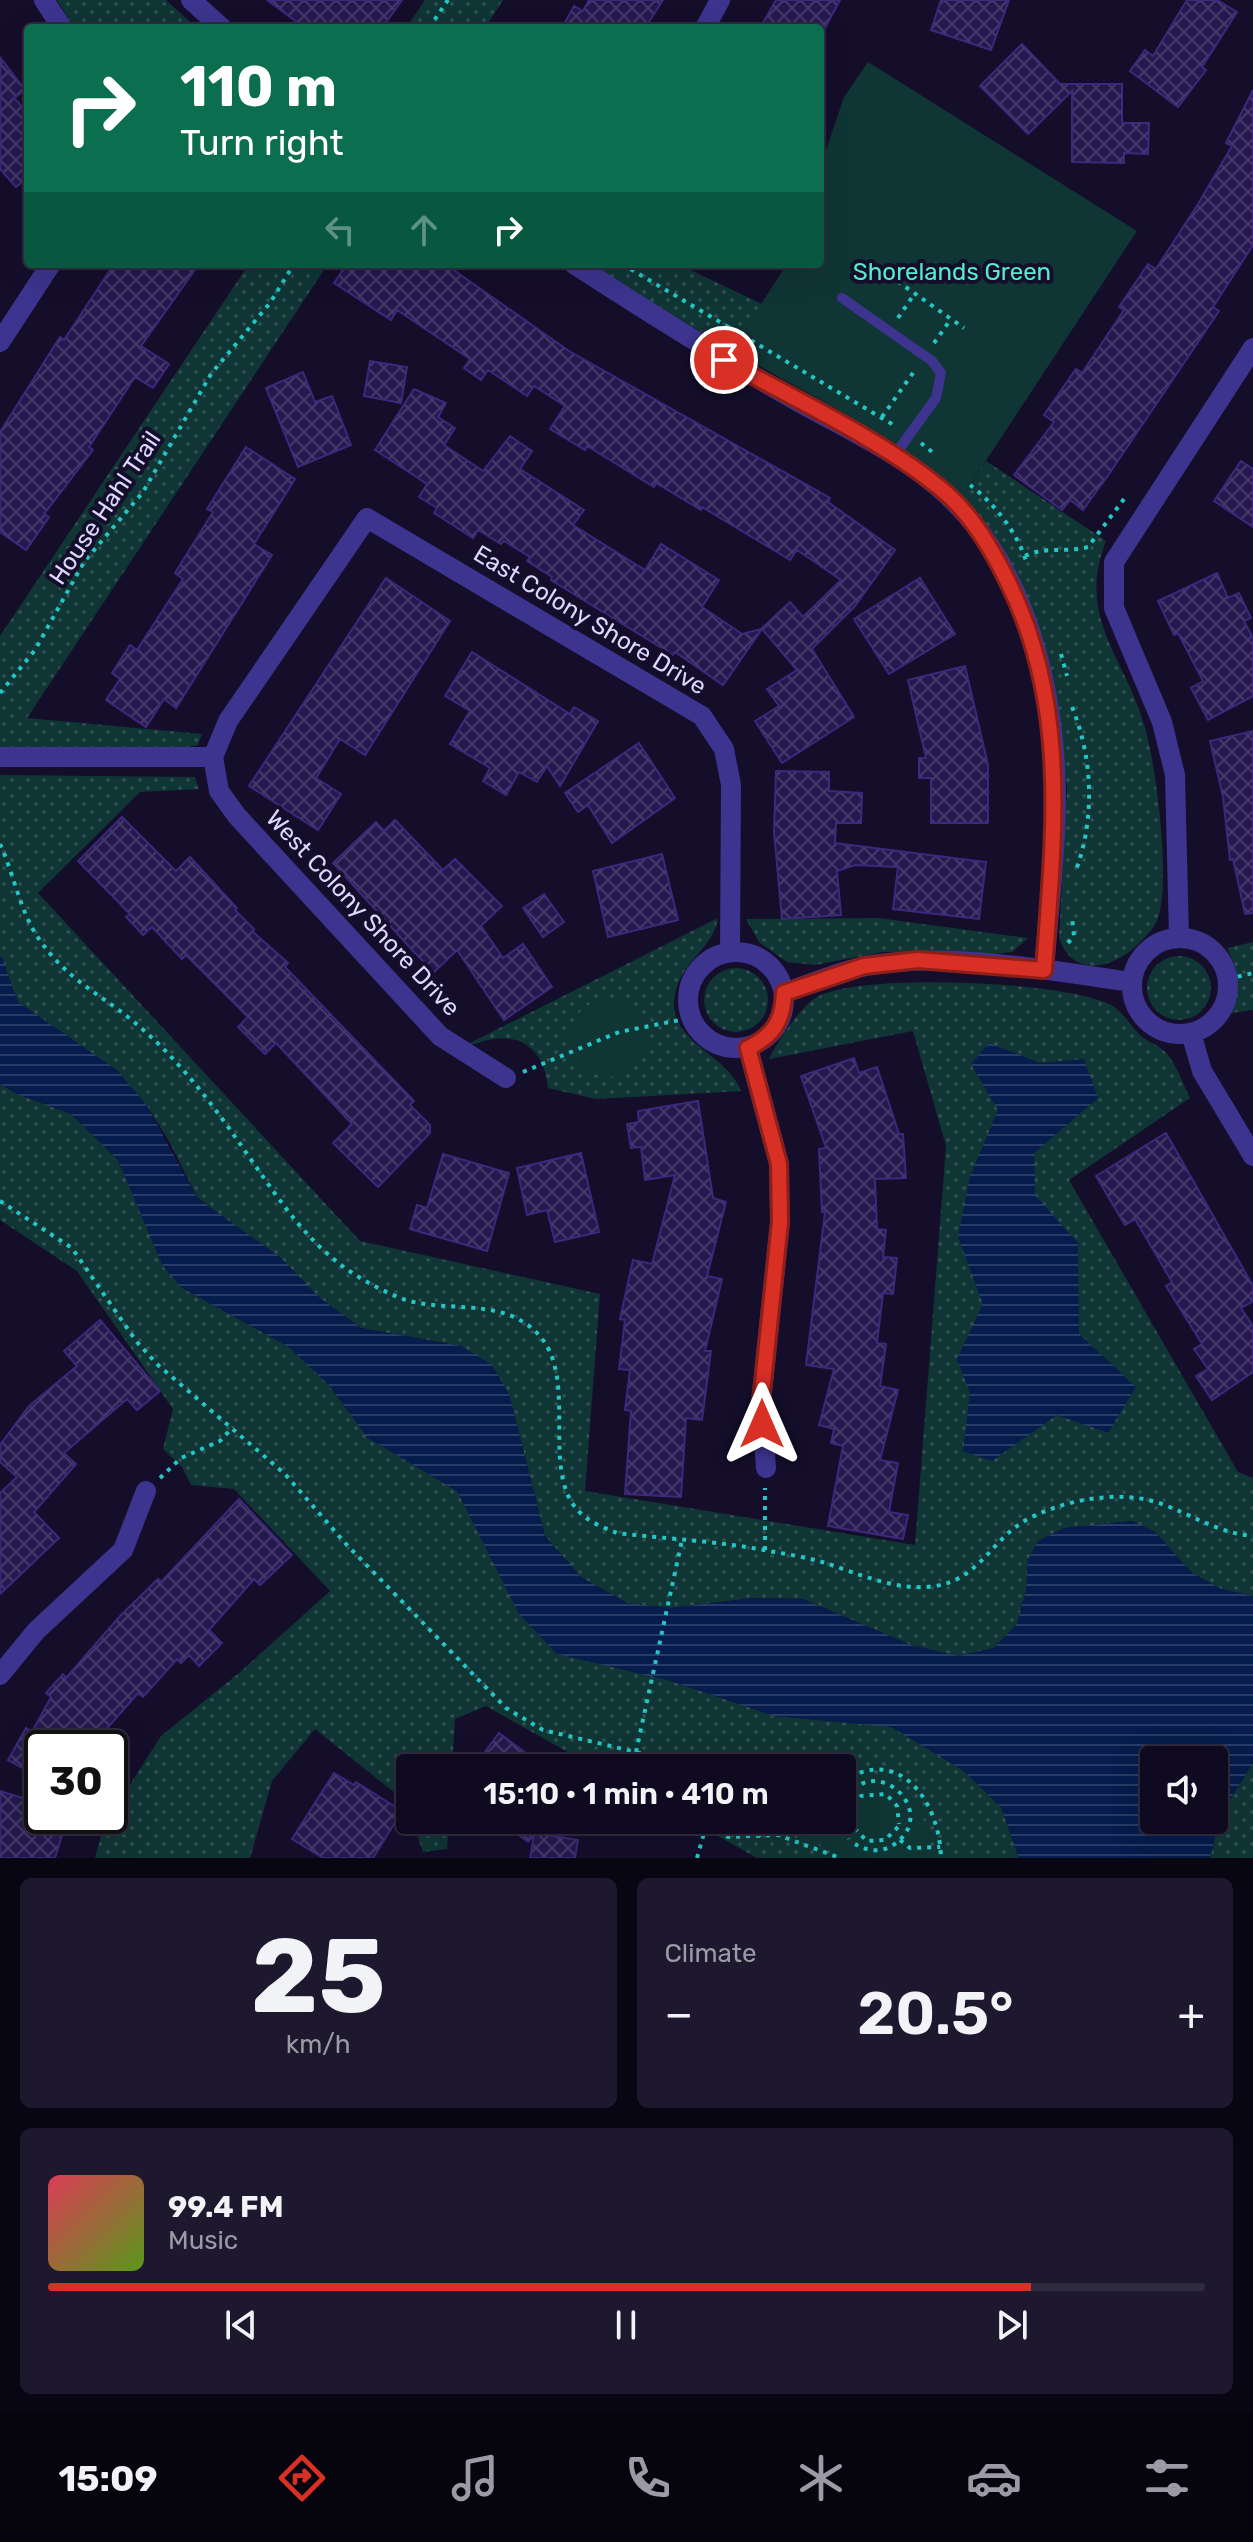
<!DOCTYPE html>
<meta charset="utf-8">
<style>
:root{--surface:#0f0a20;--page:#1d182d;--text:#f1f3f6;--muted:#9b9aa5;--line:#2f2b3e;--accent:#d93025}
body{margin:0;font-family:Rubik,sans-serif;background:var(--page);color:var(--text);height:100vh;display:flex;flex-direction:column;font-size:30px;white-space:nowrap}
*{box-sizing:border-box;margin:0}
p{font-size:26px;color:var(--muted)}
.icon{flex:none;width:44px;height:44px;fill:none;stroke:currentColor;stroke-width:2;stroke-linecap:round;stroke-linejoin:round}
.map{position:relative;height:1858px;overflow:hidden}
.panel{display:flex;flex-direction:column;gap:20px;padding:20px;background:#080612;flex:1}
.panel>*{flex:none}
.hud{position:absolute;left:24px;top:24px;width:800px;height:244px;border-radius:8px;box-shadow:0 8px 32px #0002,0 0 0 2px var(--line);background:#0b6e4f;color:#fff;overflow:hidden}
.fabs{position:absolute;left:1140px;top:1746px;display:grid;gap:16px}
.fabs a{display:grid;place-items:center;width:88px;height:88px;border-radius:8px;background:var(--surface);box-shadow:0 8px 32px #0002,0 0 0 2px var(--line);font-size:40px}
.speed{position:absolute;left:24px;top:1730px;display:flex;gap:16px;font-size:40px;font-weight:700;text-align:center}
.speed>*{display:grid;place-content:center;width:104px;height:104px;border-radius:50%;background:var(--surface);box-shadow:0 8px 32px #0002,0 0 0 2px var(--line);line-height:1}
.speed .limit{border:4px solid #111;border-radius:12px;background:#fff;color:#111}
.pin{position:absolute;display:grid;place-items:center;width:68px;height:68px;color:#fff;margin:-34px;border:4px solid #fff;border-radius:50%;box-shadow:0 2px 8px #0007}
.me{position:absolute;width:88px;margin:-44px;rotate:0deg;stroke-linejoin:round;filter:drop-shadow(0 0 6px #0008)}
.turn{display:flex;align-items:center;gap:28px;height:168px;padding:0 24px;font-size:36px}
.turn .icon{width:104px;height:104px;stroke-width:2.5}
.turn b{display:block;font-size:56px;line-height:68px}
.lanes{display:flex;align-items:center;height:76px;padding:0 24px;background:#0003;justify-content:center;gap:40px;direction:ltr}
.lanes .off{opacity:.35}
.big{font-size:60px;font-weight:600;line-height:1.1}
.panel .widget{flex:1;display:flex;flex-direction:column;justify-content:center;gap:12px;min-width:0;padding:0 28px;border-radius:12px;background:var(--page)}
.panel .dial{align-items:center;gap:0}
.dial b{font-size:104px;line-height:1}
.song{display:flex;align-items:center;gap:24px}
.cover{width:96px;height:96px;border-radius:12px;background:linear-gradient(135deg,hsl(350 70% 55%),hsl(90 70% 35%))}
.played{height:8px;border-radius:4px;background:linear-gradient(90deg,var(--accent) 85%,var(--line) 85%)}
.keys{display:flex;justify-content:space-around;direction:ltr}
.heat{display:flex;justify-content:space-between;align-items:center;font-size:44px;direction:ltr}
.panel .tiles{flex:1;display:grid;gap:20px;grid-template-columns:1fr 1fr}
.widget:last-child{grid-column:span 2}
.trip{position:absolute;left:396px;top:1754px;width:460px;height:80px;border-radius:8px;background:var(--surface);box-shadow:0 8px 32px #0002,0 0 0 2px var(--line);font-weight:600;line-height:80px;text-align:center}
.tab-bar{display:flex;height:128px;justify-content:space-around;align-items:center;background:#06040d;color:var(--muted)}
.tab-bar .icon{width:56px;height:56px}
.tab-bar .selected{color:var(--accent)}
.tab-bar b{font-size:36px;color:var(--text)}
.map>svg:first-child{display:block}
.grass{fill:url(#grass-dots)}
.park{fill:#103535}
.water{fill:url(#water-rules);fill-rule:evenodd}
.building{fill:url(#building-cross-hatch);stroke:#3c287c;stroke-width:2}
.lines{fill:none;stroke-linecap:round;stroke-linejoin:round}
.path{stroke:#23c7c5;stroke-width:4;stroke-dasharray:4 6;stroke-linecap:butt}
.service{stroke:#3c348e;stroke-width:10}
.minor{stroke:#3c348e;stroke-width:20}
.tertiary{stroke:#3c348e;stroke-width:20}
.route-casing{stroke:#8d1f18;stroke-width:20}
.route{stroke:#d93025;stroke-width:14}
.labels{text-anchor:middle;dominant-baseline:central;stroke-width:8;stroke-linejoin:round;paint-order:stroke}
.park-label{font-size:24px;fill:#57eccd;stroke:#140e2b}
.street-label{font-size:24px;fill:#ded7ff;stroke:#140e2b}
</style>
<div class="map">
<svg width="1253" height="1858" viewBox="0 0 1253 1858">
<defs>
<pattern id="grass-dots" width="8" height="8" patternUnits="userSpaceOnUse" patternTransform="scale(2)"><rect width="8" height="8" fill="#103535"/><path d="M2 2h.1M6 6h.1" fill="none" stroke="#325253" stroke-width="1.8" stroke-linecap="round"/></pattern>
<pattern id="water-rules" width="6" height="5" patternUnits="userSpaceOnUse" patternTransform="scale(2)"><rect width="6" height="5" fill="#051c4c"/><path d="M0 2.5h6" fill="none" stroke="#293c67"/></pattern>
<pattern id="building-cross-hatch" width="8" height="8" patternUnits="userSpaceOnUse" patternTransform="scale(2)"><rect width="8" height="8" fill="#25184e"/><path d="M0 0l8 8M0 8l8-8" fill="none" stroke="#443969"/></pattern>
</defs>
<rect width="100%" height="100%" fill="#140e2b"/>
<!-- grass -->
<path class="grass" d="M57,0H166L197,28H74Z
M425,0H503L485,28H406Z
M249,264H328L27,718L202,734L198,745L178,749L0,747V636Z
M589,264H678L762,304L731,350Z
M986,461L1106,541C1076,617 1124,656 1144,724C1156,763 1171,880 1158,918C1155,928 1144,938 1136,946C1111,970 1072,977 1059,938L1067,788L1053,684L1029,606L995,536L962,497Z
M0,775L195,777L199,789L140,792L38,893L360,1241L600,1294L585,1491L915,1545L946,1146L913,1031L769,1059C777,1042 801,1006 817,997C860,972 1071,981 1113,1006C1124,1013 1129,1024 1138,1033C1145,1041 1155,1043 1163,1050C1175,1060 1183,1084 1190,1098L1069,1180L1238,1472L1253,1478V1596L1221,1589L1192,1573L1155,1532L1132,1521L1064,1528L1038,1541L1028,1560L1026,1591L1017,1624L994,1648L958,1656L911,1645L803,1599L753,1598L671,1608L627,1603L581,1577L545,1536L509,1394L461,1346L361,1328L320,1298L197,1197L169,1141L147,1106L116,1070L18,1002L0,953Z
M718,918C714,946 685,960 677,987C659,1040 727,1052 741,1091L596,1099L548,1088C545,1056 527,1034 493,1039C483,1040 478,1045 468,1044Z
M878,918L1028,938L1012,952L984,955L883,952L815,965L787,962L759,942L746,919Z
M1253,942V1010L1231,1013C1242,990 1239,971 1227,948Z
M1147 988a32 32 0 1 1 64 0a32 32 0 1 1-64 0Z
M704 1000a32 32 0 1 1 64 0a32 32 0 1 1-64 0Z
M0,1084L17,1094L71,1114L118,1160L163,1266L182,1288L289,1347L328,1384L368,1438L457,1491L486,1544L671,1681L774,1716L891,1726L964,1771L1001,1807L1019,1858H757L689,1820H842V1768H596L486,1706L455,1719L452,1768H410V1814L405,1801L315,1729L272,1781L250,1858H95L106,1817L110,1816L161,1736L239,1673L330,1591L234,1489L191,1485L182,1467L163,1449L173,1409L77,1271L0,1220Z
M1253,1763V1858H1210L1220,1815Z
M412,1820H449L447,1849L423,1852Z"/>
<!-- park -->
<path class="park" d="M868,62L1137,231L962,497C894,436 810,395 731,350L787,264H820V168L844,97Z
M570 1038a39 39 0 1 1 78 0a39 39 0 1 1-78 0Z
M862,1772L898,1780C918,1805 931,1826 932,1858H852L778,1826L780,1820H842V1790Z"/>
<!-- water -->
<path class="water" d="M0,953L18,1002L117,1070L147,1106L197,1198L280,1257L320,1298L361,1328L461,1346L492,1365L509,1394L545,1536L581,1577L627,1603L671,1608L753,1598L803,1599L911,1645L958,1656L994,1648L1017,1624L1026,1591L1028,1560L1038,1541L1064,1528L1132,1521L1155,1532L1192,1573L1221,1589L1253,1596V1763L1220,1815L1210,1858H1019L1001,1807L964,1771L891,1727L774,1716L671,1681L557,1654L519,1614L457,1491L368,1438L328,1384L289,1347L182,1288L163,1266L118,1160L71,1114L17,1094L0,1084ZM1154,1760H1214V1820H1154Z
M989,1043L1040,1063L1084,1059L1098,1098L1034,1153L1035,1195L1078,1243L1079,1334L1136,1387L1108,1433L1057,1415L992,1461L963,1451L970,1393L957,1359L983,1304L958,1237L970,1177L998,1110L971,1064Z"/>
<!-- building -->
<path class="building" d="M267,0H402L382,28H305Z
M589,0H663L645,28H562L574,6L583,11Z
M776,0H840L825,28H760Z
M941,0H1009L991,50L931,30Z
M1187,0H1217L1237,12L1202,67L1206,70L1178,107L1130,71L1145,50L1153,56Z
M1022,44L1060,84H1122V123H1149L1148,154L1124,153V163L1072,162V91L1028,134L980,86Z
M0,57L25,90L14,98L28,113V177L16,187L0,169Z
M1253,90V245L1213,307L1219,311L1109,474L1083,510L1070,500L1062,510L1014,475L1054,422L1044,415L1076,369L1082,373L1124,310L1119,307L1148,264L1156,269L1198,204L1232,146L1226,143Z
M114,264H199L141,346L169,364L153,388L135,377L89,447L93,450L44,514L49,517L26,550L0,532V432L60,337L64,340Z
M347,264H445L569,351L830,498L828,502L895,550L855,606L812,649L854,717L782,763L755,721L779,706L767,689L797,670L762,629L723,685L675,652L673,655L551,580L552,577L527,561L530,557L504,541L501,544L478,530L473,538L434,513L437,508L419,497L427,484L375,450L414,389L446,403L438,417L455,428L444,445L483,471L510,436L532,451L520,469L584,510L573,525L645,570L661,544L719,580L702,607L742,634L761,629L790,602L803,617L841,580L797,550L790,560L702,507L701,510L656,483L654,487L587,446L585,450L550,429L565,406L534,386L527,396L488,370L481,380L464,368L470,359L397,310L391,320L334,283Z
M370,361L407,367L401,403L364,396Z
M303,372L315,402L332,396L351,445L298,467L266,388Z
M246,447L295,479L254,544L272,555L176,708L164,699L146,727L106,700L120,679L112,673L130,645L137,650L183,579L175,573L213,512L207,509Z
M1241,461L1253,469V527L1214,501Z
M1217,573L1228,598L1239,593L1251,618L1244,621L1253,638V696L1208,720L1191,688L1203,681L1178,633L1174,635L1158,601Z
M386,578L450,621L365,755L340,739L316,778L341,794L318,830L249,786Z
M920,578L955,634L889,674L854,619Z
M472,652L570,714L574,707L598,721L560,786L547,766L537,782L519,772L506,795L483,781L490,768L450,744L470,711L445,696Z
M965,666L988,765V823H931V778H919V758H926L908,680Z
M1253,731V913L1245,914L1233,859L1230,860L1223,797L1210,741Z
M639,743L675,798L612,843L588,805L578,812L565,793Z
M776,771L829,772V791L862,793L861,823H836L835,843L986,862L979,919L893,909L898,867L855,865L837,871L841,915L782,919L774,832Z
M122,817L176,871L190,857L237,908L235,910L254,929L253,932L288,963L285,967L414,1101L410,1105L430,1125V1133L378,1187L333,1143L352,1124L276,1043L265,1054L238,1027L248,1017L186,955L182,959L152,927L143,935L126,917L130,914L78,861Z
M395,820L443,870L455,859L502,906L481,926L503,958L523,944L552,987L504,1020L457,950L434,972L413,951L333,863L376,822L384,831Z
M662,854L678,920L608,937L593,871Z
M544,894L564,922L543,937L523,908Z
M854,1058L859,1073L877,1067L899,1134H903L906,1178L875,1179L877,1229L886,1230L883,1257L897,1258L893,1294L883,1293L877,1343L886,1344L880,1386L898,1390L880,1460L898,1463L889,1512L908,1515L903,1539L828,1526L843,1446L831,1443L834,1429L819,1425L834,1369L806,1365L825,1212H822L819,1149L826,1148L801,1076Z
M698,1101L713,1198L726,1202L707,1276L722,1279L705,1351H711L702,1420L686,1418L681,1497L625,1494L631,1411L625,1410L630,1370L619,1369L625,1320L620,1319L633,1260L652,1264L675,1175L645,1180L641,1147L631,1148L627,1124L639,1122L638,1111Z
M1166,1133L1253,1286V1301L1241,1308L1253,1326V1372L1212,1400L1196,1376L1208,1369L1194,1349L1202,1344L1166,1286L1172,1282L1135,1219L1125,1225L1096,1176Z
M581,1153L599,1232L555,1242L547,1210L527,1215L517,1168Z
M443,1154L509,1173L487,1251L410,1229L417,1205L427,1208Z
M100,1320L160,1391L137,1410L127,1399L64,1453L76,1464L34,1512L59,1538L0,1594V1493L17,1477L0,1462V1445L29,1406L77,1366L64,1351Z
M239,1499L292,1555L260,1585L254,1579L209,1630L222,1643L199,1666L189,1655L181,1663L177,1659L143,1697L138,1693L90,1748H42V1779L8,1760L26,1728L32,1732L51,1697L46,1693L63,1674L66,1678L120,1616L158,1579L161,1582Z
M499,1733L546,1768H473Z
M334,1773L354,1785L356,1782L402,1811L373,1858H323L292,1839Z
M0,1791L42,1804V1816H68L55,1858H0Z
M498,1820H545L535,1833L578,1840L575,1858H530L534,1835L528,1842Z"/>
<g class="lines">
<!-- path -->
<path class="path" d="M429,28L448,0
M622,264L897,427
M873,264L964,328
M898,318L915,293
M934,343L951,319
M882,417L915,370
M921,443L936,455
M970,485C995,504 1018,533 1027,564
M1025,556C1045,546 1066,553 1088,547L1124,499
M1061,654L1067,676
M0,693L35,650L84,562L143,492L211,374L270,303L294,264
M1072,707C1093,758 1095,819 1076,870
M0,844C14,874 20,912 39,939C66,979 99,993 134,1022C177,1057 214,1106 245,1151C279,1199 309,1248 362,1279C376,1287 391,1295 406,1300C450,1313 503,1297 538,1334C582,1380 535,1479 585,1517C594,1524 607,1529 617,1533C667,1539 719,1541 769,1551C786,1554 805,1557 822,1562C858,1573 896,1592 935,1586C980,1579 991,1540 1026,1520C1064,1500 1115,1490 1156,1502C1190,1513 1216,1533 1253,1536
M1068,943L1074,936L1072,918
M1228,979L1253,973
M523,1072L619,1032L690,1018
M0,1201L72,1248L136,1341L158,1365L285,1474L346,1544L506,1708L543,1730L644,1754L660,1768
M160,1478L181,1458L220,1441L233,1427
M765,1550V1488
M636,1752L682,1540
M842,1782C900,1743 940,1803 941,1858
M842,1789L851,1778
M842,1806C869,1746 941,1809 896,1843C883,1853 869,1852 855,1844
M701,1820L728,1837L778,1835L840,1858
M797,1820L808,1827
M816,1820V1830L826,1831L824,1820
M833,1820L835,1829L843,1828
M841,1820L849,1839
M898,1827L885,1840L867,1841L851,1825V1809L861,1796L886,1794L897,1806L899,1824
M759,1836L771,1820
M900,1840L910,1848L940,1847
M697,1858L706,1826"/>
<!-- service -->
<path class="service" d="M842,298L932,361L941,373L936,398L894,456"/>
<!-- minor -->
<path class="minor" d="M44,0L62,28
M705,28L720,0
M0,342L51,264
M0,757H213
M213,757L228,721L367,518L702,716L724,749L731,785L730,952
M213,757L219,791L237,816L440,1036L506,1078
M1179,937L1175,775L1162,722L1114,608V562L1253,348
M1132 986a48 48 0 1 1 96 0a48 48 0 1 1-96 0Z
M688 1000a48 48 0 1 1 96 0a48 48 0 1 1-96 0Z
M784,993C811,984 839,971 866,966C952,951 1045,970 1131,982
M1191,1033L1202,1071L1253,1156
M748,1048L779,1164L780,1222L761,1402L766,1468
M0,1675L36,1631L123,1550L146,1491"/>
<!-- tertiary -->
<path class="tertiary" d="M191,0L222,28
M574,264C645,310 716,355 790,397C842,427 904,454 948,496C1028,570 1056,696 1056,801C1056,857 1048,914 1044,970"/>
</g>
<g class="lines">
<!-- route casing -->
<g class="route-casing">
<path id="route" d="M724,360C792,398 889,443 947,494C973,517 991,548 1006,578C1070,704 1054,834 1044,970L918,960L864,966L784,993C783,1021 773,1036 748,1048L779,1164L780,1222L761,1402L762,1424"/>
</g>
<!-- route -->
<use href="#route" class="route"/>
</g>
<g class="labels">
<!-- park labels -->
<g class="park-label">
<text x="952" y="272">Shorelands Green</text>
</g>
<!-- street labels -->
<g class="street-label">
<text transform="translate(105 508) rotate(-56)">House Hahl Trail</text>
<text transform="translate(590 620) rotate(31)">East Colony Shore Drive</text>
<text transform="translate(363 913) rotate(47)">West Colony Shore Drive</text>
</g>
</g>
</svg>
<div class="fabs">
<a><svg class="icon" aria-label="sound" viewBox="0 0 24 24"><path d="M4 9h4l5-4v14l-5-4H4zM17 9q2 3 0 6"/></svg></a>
</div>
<div class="speed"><div class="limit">30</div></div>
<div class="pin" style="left:724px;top:360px;background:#d93025"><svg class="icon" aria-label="arrive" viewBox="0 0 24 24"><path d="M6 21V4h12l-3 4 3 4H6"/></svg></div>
<svg class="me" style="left:762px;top:1424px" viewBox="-20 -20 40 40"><path d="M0-17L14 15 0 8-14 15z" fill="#d93025" stroke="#fff" stroke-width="4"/></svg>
<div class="trip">15:10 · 1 min · 410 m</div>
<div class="hud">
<div class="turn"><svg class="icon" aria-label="right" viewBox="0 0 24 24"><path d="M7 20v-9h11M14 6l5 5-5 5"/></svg><div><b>110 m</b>Turn right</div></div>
<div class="lanes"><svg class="icon off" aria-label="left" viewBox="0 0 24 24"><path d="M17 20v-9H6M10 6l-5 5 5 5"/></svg><svg class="icon off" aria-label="ahead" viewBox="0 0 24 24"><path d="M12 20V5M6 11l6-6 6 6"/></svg><svg class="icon" aria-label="right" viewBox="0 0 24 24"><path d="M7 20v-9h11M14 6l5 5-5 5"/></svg></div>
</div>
</div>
<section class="panel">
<div class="tiles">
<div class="widget dial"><b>25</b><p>km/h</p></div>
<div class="widget"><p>Climate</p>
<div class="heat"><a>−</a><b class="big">20.5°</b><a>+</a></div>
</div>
<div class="widget">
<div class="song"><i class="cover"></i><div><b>99.4 FM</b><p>Music</p></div></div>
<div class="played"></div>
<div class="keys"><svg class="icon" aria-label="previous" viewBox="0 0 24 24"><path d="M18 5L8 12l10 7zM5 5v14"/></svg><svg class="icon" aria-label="pause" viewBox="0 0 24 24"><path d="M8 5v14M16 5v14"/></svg><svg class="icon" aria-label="next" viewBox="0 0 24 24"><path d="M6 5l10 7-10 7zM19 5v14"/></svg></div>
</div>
</div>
</section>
<nav class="tab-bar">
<b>15:09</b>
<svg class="icon selected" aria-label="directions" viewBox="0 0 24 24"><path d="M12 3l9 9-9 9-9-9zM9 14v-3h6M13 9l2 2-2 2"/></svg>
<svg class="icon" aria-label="music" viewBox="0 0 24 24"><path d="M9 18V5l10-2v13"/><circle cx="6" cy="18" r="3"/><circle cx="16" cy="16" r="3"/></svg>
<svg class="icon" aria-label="phone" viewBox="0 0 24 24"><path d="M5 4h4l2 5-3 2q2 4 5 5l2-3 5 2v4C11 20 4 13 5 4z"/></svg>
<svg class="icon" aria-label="climate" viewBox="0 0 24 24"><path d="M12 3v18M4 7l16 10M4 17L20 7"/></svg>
<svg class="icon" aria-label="car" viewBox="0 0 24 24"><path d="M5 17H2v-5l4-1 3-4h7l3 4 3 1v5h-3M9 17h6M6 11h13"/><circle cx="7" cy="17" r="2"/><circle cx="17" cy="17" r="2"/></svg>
<svg class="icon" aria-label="filters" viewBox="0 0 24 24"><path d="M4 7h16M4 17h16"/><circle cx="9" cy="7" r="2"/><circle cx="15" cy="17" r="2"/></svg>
</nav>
